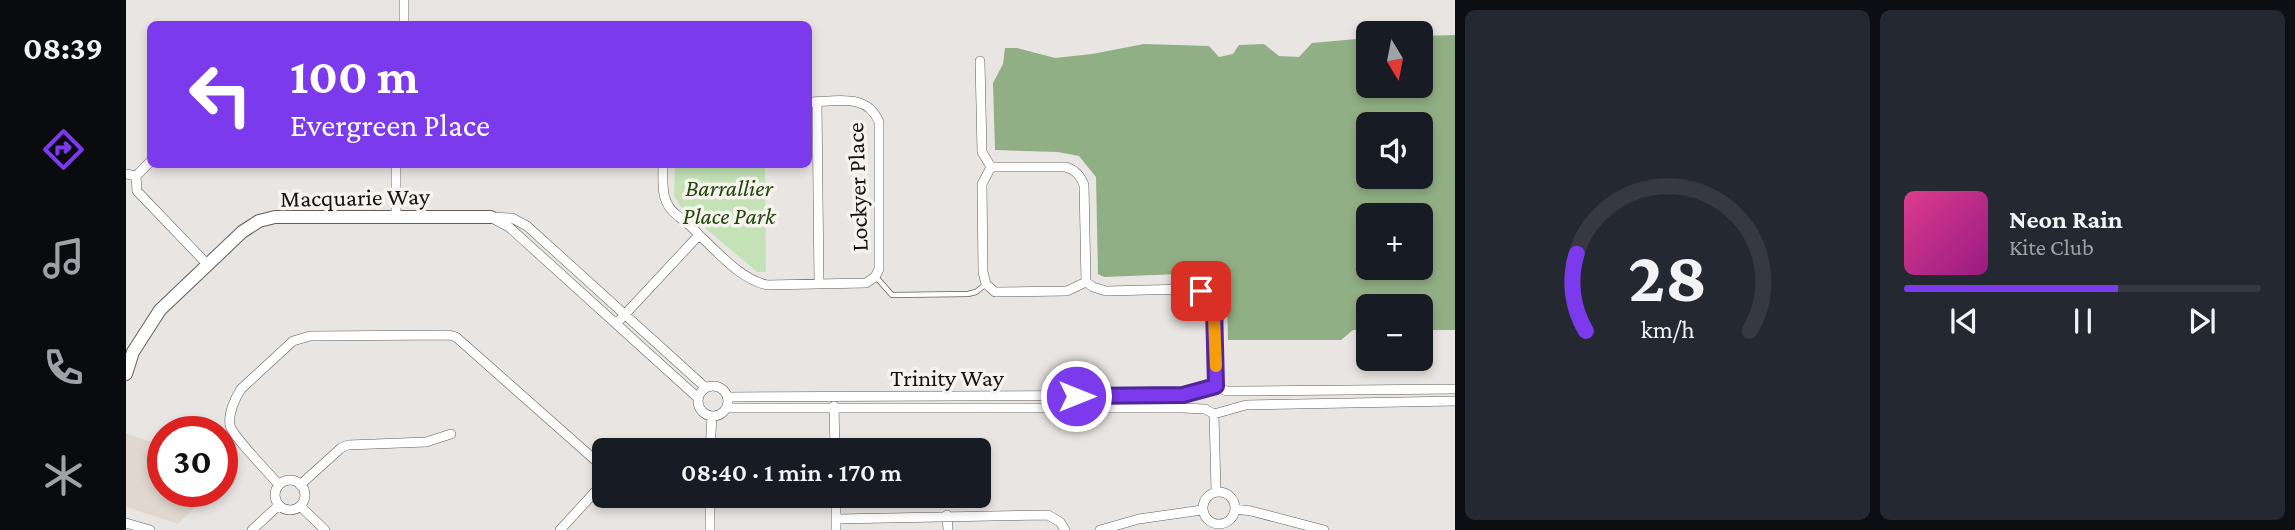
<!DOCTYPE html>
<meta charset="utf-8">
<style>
:root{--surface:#171b24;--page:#242831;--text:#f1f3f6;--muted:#9ea1a6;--line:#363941;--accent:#7c3aed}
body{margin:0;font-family:"Crimson Pro",serif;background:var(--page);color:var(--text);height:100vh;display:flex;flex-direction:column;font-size:26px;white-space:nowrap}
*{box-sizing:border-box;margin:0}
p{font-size:23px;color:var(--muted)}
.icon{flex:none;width:38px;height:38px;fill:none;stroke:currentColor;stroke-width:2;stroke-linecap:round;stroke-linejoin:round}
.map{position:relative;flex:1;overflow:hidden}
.drawer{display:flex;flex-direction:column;gap:10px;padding:10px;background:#0d0f14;width:840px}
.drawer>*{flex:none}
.guide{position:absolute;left:21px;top:21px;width:665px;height:147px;border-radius:10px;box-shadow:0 4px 10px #0003;background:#7c3aed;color:#fff;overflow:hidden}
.needle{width:46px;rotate:170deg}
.buttons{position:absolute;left:1230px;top:21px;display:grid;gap:14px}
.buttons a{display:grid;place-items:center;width:77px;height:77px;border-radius:10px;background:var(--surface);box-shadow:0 4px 10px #0003;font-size:35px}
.speed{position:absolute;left:21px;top:416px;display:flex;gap:14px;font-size:35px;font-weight:700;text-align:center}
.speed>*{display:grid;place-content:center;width:91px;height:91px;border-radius:50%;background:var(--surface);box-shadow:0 4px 10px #0003;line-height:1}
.speed .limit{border:10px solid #d22;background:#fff;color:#111}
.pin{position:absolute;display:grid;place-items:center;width:60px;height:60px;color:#fff;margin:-30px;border-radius:14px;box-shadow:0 4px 10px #0006}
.me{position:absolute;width:77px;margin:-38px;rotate:90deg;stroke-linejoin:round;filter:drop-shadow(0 0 5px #0008)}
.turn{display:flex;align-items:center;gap:24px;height:147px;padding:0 28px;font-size:32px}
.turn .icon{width:91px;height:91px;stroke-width:2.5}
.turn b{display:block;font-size:49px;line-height:60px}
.drawer .widget{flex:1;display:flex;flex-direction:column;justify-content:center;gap:10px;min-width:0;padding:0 24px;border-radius:10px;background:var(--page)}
.drawer .dial{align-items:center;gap:0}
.dial svg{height:182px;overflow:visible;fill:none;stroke:var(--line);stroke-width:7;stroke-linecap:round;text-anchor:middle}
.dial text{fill:var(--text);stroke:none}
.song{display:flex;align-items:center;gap:21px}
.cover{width:84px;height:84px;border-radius:10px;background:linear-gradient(135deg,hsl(330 70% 55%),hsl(310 70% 35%))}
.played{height:7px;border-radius:4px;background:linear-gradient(90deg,var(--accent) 60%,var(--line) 60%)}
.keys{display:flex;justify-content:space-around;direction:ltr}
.drawer .tiles{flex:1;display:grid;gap:10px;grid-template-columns:repeat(2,1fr)}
.trip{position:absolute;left:466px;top:438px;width:399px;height:70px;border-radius:10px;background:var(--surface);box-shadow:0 4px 10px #0003;font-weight:600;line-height:70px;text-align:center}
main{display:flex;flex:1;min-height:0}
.tab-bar{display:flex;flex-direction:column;width:126px;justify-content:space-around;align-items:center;background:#090b0e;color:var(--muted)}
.tab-bar .icon{width:49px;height:49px}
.tab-bar .current{color:var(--accent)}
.tab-bar b{font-size:32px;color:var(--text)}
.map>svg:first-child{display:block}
.built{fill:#e0d8ce}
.green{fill:#c3e2b6}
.forest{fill:#91af84;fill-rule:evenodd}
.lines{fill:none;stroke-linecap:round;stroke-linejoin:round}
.lane-casing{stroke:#615e5b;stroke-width:6}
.street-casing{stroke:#615e5b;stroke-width:10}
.secondary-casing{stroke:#615e5b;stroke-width:14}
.lane{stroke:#fff;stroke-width:4.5}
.street{stroke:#fff;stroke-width:9}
.secondary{stroke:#fff;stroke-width:12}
.route-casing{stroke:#51269a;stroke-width:18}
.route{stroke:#7c3aed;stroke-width:12}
.slow{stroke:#f59e0b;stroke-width:12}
.labels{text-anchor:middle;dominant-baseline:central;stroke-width:7;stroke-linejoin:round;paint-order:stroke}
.park-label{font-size:24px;font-style:italic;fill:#204709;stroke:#f6f3ef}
.street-label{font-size:24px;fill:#141311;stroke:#f6f3ef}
</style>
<main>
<nav class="tab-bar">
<b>08:39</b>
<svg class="icon current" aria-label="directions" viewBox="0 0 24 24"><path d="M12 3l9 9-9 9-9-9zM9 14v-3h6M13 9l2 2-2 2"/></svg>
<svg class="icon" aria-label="music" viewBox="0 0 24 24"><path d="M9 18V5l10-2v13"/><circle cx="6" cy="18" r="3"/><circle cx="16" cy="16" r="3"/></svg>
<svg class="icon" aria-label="phone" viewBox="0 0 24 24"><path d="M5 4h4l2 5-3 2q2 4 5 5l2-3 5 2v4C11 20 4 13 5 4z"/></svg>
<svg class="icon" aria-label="climate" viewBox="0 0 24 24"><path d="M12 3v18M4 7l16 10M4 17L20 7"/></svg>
</nav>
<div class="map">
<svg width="1329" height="530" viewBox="0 0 1329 530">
<rect width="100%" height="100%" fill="#e9e5e2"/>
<!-- built -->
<path class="built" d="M0,433L37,446V492H74L79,497L52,524L0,507Z"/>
<!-- green -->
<path class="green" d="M549,165H639L640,272H631L555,207L548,196Z"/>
<!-- forest -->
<path class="forest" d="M1329,35V330H1295V306H1242V330H1227L1215,340H1102C1102,314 1102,290 1079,273L978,277L972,274L970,177L953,156L932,152L869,150L867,83L877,64L879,48H891L929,58L966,54L1018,44L1083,46L1093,57L1107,54L1113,45L1138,44L1153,56L1173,57L1186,43L1242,38V86H1295V36ZM1242,124H1295V177H1242ZM1242,215H1295V268H1242Z"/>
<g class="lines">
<!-- lane casing -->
<g class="lane-casing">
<path id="lane" d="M750,277L766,295L842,294L850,292L860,284"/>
</g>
<!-- street casing -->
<g class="street-casing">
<path id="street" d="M278,0V24
M854,61L856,152L865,167H939C949,169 954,175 958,185L960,282
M691,102L693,284
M537,164C537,185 534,203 552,216C560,222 567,227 573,235
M865,167L856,184L857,272L860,284L869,292L941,291L960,282
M0,174L10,176L11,191L81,264
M10,176L24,162
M270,217V164
M365,217L386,218L401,226L580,388
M366,218L383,227L572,398
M960,282L967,287L980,291L1062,289L1081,295L1088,306L1091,386
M490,324L573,235C593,253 614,279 641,285L740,283L749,277L753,269V122C741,92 709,102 682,102
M572 401a15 15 0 1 1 30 0a15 15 0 1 1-30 0Z
M602,397L1057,395L1091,386L1100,391H1115L1329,389
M708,406L709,450
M601,408H1056L1079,409L1088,414L1120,405L1329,401
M1088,414L1090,491
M584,450L586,416
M149 495a15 15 0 1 1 30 0a15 15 0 1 1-30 0Z
M153,485C144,474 106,436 104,425C102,414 109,398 115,389L167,341L184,336L323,335L330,337L478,468
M174,485L215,448L222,445L300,442L325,434
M1077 508a16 16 0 1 1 32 0a16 16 0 1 1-32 0Z
M584,495V530
M710,495V530
M174,506L199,530
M1109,509L1125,511L1198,530
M821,515L822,530
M710,519L922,515L934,522L939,530
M0,523L24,530
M126,530L153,505
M434,530L478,482
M974,530L1013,519L1076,510"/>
</g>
<!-- secondary casing -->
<g class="secondary-casing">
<path id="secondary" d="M0,374L7,352L34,310L116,232L133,221L149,217H365"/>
</g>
<!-- lane -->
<use href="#lane" class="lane"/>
<!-- street -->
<use href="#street" class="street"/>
<!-- secondary -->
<use href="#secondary" class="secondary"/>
</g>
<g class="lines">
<!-- route casing -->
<g class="route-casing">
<path id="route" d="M950,396L1057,395L1090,386L1088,306L1087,300L1075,291"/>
</g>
<!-- route -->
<use href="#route" class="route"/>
<!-- slow -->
<path class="slow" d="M1088,317L1090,366"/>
</g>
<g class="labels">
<!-- park labels -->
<g class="park-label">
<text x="603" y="187">Barrallier<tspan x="603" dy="28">Place Park</tspan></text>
</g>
<!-- street labels -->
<g class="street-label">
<text transform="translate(731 187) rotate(-92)">Lockyer Place</text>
<text transform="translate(229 197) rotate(-1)">Macquarie Way</text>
<text x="821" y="377">Trinity Way</text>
</g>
</g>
</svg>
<div class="buttons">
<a><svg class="needle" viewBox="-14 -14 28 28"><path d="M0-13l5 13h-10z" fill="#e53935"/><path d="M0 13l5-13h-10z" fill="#9ea1a6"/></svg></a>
<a><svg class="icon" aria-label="sound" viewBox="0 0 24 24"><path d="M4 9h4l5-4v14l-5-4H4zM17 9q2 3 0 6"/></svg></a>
<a>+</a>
<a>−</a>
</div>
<div class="speed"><div class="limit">30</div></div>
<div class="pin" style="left:1075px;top:291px;background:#d93025"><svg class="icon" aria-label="arrive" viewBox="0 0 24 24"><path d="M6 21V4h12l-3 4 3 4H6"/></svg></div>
<svg class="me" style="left:950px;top:396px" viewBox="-20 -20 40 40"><circle r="17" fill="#7c3aed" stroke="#fff" stroke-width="3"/><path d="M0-11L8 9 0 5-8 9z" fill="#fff"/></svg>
<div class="trip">08:40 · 1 min · 170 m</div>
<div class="guide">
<div class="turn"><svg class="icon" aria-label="left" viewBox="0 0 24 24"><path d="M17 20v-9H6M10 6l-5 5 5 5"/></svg><div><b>100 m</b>Evergreen Place</div></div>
</div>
</div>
<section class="drawer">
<div class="tiles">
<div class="widget dial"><svg viewBox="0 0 100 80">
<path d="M14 69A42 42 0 1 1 86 69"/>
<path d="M14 69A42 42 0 0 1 10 35" stroke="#7c3aed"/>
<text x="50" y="56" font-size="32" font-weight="700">28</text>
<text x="50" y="72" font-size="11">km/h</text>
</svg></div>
<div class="widget">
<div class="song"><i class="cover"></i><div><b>Neon Rain</b><p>Kite Club</p></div></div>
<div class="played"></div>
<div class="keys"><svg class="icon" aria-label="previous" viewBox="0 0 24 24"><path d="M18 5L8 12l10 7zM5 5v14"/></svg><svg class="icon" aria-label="pause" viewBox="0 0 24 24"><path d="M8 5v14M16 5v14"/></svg><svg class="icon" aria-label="next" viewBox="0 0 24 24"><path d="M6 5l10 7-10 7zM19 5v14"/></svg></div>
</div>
</div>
</section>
</main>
